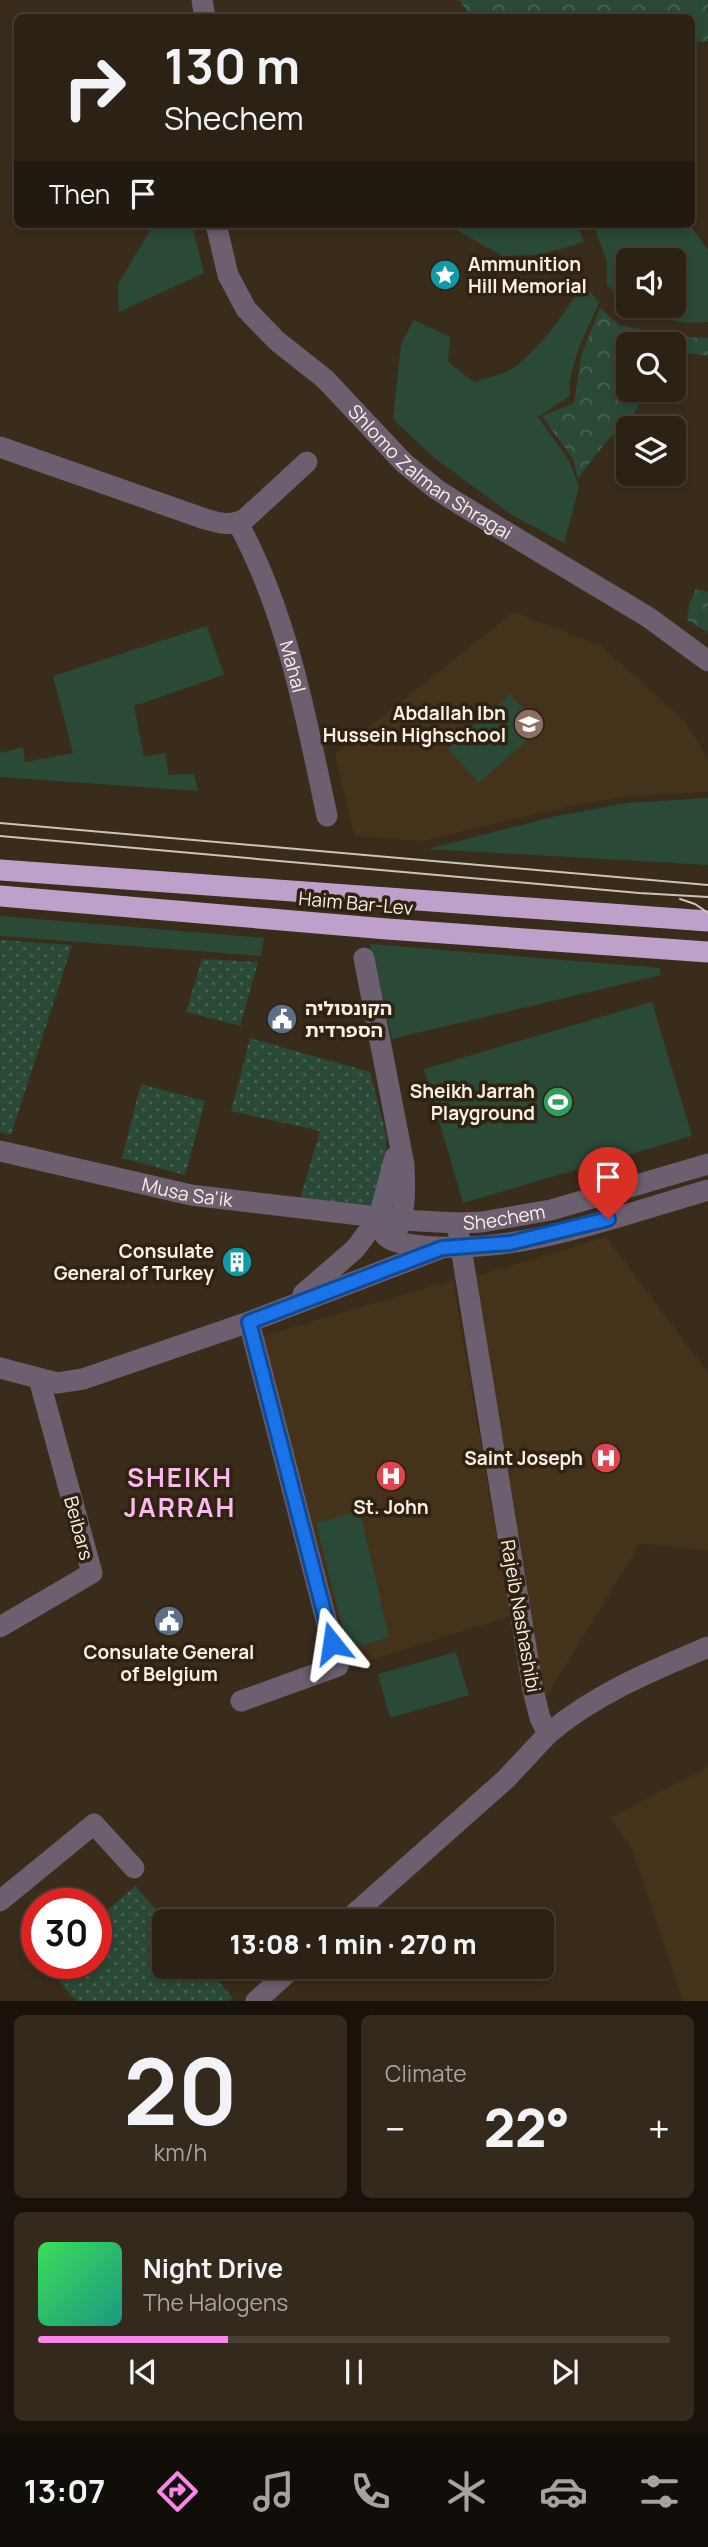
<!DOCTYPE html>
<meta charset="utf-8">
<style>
:root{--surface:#2b2114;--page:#33291d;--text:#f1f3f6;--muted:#a6a3a0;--line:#473e34;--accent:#fa87e7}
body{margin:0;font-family:Manrope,"Noto Sans Hebrew",sans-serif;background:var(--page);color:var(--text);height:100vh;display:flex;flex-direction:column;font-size:26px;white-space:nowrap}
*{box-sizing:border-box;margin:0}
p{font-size:23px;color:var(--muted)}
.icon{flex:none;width:38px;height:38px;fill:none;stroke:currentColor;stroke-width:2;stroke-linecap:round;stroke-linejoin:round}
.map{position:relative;height:2001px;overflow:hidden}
.panel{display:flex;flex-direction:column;gap:14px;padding:14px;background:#18120b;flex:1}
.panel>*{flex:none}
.top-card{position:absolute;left:14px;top:14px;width:681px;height:214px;border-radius:10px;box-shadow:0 4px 10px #0003,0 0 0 2px var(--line);background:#2b2114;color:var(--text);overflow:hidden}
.buttons{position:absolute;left:616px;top:248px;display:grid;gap:14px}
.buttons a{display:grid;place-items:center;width:70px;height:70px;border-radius:10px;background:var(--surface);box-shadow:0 4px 10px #0003,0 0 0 2px var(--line);font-size:35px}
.speed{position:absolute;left:21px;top:1888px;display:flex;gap:14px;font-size:35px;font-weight:700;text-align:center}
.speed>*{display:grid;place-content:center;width:91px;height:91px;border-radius:50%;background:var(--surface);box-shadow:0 4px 10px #0003,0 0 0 2px var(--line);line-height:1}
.speed .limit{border:10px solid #d22;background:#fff;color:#111}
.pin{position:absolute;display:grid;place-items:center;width:60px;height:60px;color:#fff;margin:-72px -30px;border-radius:50% 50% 50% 0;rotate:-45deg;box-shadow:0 0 7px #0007}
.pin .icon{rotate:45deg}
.me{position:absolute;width:77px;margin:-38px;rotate:345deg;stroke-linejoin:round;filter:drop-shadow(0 0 5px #0008)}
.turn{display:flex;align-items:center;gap:24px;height:147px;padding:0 35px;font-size:32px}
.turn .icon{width:91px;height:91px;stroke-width:2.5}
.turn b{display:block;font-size:49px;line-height:60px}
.then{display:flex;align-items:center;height:66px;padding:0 35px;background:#0003;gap:14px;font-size:26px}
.big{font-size:52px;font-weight:800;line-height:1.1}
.panel .tile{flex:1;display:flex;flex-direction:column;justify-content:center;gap:10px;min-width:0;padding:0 24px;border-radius:10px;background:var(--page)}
.panel .dial{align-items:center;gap:0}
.dial b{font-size:91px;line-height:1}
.song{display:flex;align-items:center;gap:21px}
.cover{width:84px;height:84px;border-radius:10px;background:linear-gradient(135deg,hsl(130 70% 55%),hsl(170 70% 35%))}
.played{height:7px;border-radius:4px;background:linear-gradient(90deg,var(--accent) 30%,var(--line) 30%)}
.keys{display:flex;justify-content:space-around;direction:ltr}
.heat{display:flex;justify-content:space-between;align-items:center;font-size:38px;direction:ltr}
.panel .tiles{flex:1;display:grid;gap:14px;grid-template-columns:1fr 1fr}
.tile:last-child{grid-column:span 2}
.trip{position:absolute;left:152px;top:1909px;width:402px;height:70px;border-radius:10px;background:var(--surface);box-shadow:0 4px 10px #0003,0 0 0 2px var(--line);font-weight:800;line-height:70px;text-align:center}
.menu{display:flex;height:112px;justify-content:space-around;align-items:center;background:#110d08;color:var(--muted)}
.menu .icon{width:49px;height:49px}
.menu .current{color:var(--accent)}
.menu b{font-size:32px;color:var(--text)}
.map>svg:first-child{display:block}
.built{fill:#44321b}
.grass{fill:url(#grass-dots)}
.forest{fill:url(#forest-crowns)}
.park{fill:#2a4937;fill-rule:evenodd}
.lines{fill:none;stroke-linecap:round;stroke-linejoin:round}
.minor{stroke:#6b5f70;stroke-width:21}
.highway{stroke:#bea0ca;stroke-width:21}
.tram{stroke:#cec5b9;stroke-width:2}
.route-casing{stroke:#114b97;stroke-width:18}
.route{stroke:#1a73e8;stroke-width:12}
.labels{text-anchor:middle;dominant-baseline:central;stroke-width:7;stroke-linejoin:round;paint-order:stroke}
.poi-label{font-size:19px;font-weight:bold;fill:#f9f1e6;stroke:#2f2211;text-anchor:end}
.street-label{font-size:19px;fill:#f9f1e6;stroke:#2f2211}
.district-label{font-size:26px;font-weight:bold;letter-spacing:2px;fill:#fbbaee;stroke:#2f2211}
</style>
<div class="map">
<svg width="708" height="2001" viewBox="0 0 708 2001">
<defs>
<pattern id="grass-dots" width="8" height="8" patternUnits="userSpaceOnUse" patternTransform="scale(1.75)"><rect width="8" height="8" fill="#2a4937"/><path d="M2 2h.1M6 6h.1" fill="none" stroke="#4a6454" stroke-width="1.8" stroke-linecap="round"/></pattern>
<pattern id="forest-crowns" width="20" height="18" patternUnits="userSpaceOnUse" patternTransform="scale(1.75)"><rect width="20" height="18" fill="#2a4937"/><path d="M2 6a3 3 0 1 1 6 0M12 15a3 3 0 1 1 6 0" fill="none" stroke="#4a6454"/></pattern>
</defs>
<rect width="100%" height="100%" fill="#392c1b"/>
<!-- built -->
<path class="built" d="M514,612L601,646L679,716L692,732L708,761V792L629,796L569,806L422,841L354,836L335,754Z
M606,1237L708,1373V1551L640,1543L545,1699L474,1277Z
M453,1280L510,1616L346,1668L260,1337Z
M708,1767V2001H683L631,1847L610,1818Z"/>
<!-- grass -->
<path class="grass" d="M0,940L72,945L11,1135L0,1132Z
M202,959L258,962L240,1026L186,1012Z
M250,1038L370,1072L387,1137L383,1180L375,1205L367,1208L300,1199L320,1131L231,1111Z
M141,1084L205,1101L185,1175L122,1158Z
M135,1886L166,1921L164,1967H206L233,1998L229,2001H76L45,1965L96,1964V1920Z"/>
<!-- forest -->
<path class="forest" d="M459,0H708V41L691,42V18L471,17Z
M600,308L619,325L679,337L708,338V356L674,351V345H628V390H647L632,417L604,444L578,479L573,459L542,416L574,403L581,356Z
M696,589L708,592V633L687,620L689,604Z"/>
<!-- park -->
<path class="park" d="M154,224H192L204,273L119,312L118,284Z
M446,224H577L584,242L539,255L502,256Z
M593,224H689L708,250V322L686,323L629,312L607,285V261ZM628,261H674V306H628Z
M583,282L599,303C587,331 567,365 570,396L538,417L570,462L579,487L564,543L510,514L432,456L393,419L401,344L414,320L450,337L448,362L474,382C485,378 499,376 510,370C535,355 570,308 583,282Z
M207,626L224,675L134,706L144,757L165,753L169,775L194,774L198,791L0,777V753L23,747L25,762L73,753L53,676Z
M510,694L541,728L479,783L448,749Z
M708,798V865L428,849L557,816L626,803Z
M0,916L264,938L261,956L0,936Z
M370,944L660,968L661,975L392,1039Z
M652,1002L692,1136L463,1203L424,1069Z
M360,1511L389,1637L348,1650L316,1523Z
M456,1652L469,1695L390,1718L378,1674Z"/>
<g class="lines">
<!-- minor -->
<g class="minor">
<path d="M202,0L205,18"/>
<path id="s1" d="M216,224L228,275L246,309L277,341L325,379L404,463L436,489L458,503L648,617L708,661"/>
<path d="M0,447L205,519C219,523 232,527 245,519L307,462"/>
<path id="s2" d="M238,523C287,613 306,717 327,816"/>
<path d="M364,958L404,1165C405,1188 406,1210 397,1231"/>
<path id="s3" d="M0,1151L191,1195L402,1220L457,1223L482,1222L551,1210L708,1164"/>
<path d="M379,1217C379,1243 400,1243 421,1246C519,1255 615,1217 708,1190"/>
<path d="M303,1294L355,1249L379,1217L395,1157"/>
<path d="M0,1368L57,1383L83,1379L249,1322L442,1248"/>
<path d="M0,1627L92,1573L39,1379"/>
<path d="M241,1701L338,1666L249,1322"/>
<path d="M548,1734C595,1694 651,1671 708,1647"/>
<path d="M0,1901L94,1824L134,1868"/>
<path d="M345,1922L506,1779L548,1734L540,1718L533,1690L457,1223"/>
<path d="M256,2001L294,1967"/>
</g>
<!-- highway -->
<path class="highway" d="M0,870L708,921
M0,896L387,929L708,952"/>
<!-- tram -->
<path class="tram" d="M0,823L708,885
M0,836L639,893L708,897
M680,899L695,904L708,913"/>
</g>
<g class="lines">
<!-- route casing -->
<g class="route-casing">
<path id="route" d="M332,1643L249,1322L442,1248L510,1243L608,1219"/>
</g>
<!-- route -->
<use href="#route" class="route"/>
</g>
<!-- icons -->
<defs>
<g id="sight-disc" transform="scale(1.575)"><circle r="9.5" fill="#0f9aa8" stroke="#2f2211"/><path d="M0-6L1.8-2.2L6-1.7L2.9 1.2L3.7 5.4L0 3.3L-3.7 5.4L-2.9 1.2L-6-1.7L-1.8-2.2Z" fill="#fff"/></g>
<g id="school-disc" transform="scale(1.575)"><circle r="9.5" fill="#8d6e63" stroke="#2f2211"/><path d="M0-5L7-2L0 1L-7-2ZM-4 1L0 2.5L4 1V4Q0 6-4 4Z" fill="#fff"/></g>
<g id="civic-disc" transform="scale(1.575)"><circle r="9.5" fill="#5c6f8a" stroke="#2f2211"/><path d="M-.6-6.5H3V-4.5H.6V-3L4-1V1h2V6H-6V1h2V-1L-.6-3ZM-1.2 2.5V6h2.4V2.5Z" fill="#fff"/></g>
<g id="stadium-disc" transform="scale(1.575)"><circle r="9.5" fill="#2e9e5b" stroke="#2f2211"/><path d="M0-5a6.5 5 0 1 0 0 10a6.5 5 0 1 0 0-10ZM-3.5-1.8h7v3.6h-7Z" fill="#fff"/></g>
<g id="building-disc" transform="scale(1.575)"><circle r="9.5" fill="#0f9aa8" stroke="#2f2211"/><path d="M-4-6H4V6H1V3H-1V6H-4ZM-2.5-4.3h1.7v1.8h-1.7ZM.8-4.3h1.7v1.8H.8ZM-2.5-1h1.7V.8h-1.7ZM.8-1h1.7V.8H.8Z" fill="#fff"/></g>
<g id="hospital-disc" transform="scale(1.575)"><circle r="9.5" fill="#e0444e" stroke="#2f2211"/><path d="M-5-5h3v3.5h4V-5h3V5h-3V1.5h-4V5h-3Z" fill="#fff"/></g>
</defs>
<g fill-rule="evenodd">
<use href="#sight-disc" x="445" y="275"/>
<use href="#school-disc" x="529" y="724"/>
<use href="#civic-disc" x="282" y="1019"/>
<use href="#stadium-disc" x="558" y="1102"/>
<use href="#building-disc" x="237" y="1262"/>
<use href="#hospital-disc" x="606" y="1458"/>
<use href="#hospital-disc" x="391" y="1476"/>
<use href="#civic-disc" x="169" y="1621"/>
</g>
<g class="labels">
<!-- poi labels -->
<g class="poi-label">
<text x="468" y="264" text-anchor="start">Ammunition<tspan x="468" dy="22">Hill Memorial</tspan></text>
<text x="506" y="713">Abdallah Ibn<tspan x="506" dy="22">Hussein Highschool</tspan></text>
<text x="305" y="1008" text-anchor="start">הקונסוליה<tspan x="305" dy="22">הספרדית</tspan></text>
<text x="535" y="1091">Sheikh Jarrah<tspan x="535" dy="22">Playground</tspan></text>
<text x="214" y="1251">Consulate<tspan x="214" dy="22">General of Turkey</tspan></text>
<text x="583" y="1458">Saint Joseph</text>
<text x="391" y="1507" text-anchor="middle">St. John</text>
<text x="169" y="1652" text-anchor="middle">Consulate General<tspan x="169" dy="22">of Belgium</tspan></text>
</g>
<!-- street labels -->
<g class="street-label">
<text stroke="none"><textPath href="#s1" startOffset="338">Shlomo Zalman Shragai</textPath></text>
<text stroke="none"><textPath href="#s2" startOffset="154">Mahal</textPath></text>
<text transform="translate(356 903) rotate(5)">Haim Bar-Lev</text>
<text stroke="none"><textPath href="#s3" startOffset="192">Musa Sa'ik</textPath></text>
<text stroke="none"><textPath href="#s3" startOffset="511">Shechem</textPath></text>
<text transform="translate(79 1528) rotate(75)">Beibars</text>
<text transform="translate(521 1616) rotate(80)">Rajeib Nashashibi</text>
</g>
<!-- district labels -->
<g class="district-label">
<text x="180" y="1477">SHEIKH<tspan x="180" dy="30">JARRAH</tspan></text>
</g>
</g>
</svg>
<div class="buttons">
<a><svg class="icon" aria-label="sound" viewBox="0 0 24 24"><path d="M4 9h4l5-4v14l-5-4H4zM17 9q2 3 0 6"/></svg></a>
<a><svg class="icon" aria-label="search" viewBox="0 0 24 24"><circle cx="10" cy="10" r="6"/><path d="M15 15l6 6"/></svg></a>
<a><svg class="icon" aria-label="layers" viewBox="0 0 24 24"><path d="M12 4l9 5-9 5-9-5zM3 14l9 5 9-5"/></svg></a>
</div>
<div class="speed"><div class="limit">30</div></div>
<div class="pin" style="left:608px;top:1219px;background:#d93025"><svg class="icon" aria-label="arrive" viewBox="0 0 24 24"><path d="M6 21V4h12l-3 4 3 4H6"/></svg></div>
<svg class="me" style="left:332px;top:1643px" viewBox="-20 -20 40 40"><path d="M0-17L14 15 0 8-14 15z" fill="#1a73e8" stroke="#fff" stroke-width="4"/></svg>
<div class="trip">13:08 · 1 min · 270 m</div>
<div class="top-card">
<div class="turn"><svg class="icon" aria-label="right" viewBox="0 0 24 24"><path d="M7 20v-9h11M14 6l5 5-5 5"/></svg><div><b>130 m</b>Shechem</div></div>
<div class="then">Then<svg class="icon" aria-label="arrive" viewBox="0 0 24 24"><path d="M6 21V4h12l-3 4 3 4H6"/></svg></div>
</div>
</div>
<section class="panel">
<div class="tiles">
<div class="tile dial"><b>20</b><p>km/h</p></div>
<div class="tile"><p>Climate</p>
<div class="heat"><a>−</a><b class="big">22°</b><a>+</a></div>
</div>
<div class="tile">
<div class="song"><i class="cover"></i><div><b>Night Drive</b><p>The Halogens</p></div></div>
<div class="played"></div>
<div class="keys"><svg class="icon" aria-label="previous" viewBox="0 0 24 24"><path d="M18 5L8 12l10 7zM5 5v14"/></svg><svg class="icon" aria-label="pause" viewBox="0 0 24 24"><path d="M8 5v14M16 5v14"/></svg><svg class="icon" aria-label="next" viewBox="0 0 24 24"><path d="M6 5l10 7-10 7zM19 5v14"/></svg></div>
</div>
</div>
</section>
<nav class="menu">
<b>13:07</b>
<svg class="icon current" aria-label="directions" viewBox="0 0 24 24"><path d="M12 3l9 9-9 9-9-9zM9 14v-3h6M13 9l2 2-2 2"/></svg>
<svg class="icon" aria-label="music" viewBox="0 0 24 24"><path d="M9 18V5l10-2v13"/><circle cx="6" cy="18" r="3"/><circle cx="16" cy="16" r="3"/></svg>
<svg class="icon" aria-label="phone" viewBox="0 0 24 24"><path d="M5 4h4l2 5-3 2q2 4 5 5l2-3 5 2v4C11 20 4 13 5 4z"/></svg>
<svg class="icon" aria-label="climate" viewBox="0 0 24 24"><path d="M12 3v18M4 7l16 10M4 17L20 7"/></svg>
<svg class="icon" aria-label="car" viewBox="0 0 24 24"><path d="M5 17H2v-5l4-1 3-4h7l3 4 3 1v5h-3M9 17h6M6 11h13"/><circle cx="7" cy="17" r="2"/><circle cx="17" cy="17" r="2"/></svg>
<svg class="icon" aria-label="filters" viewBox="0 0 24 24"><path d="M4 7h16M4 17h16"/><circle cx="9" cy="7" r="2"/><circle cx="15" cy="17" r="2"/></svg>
</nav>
